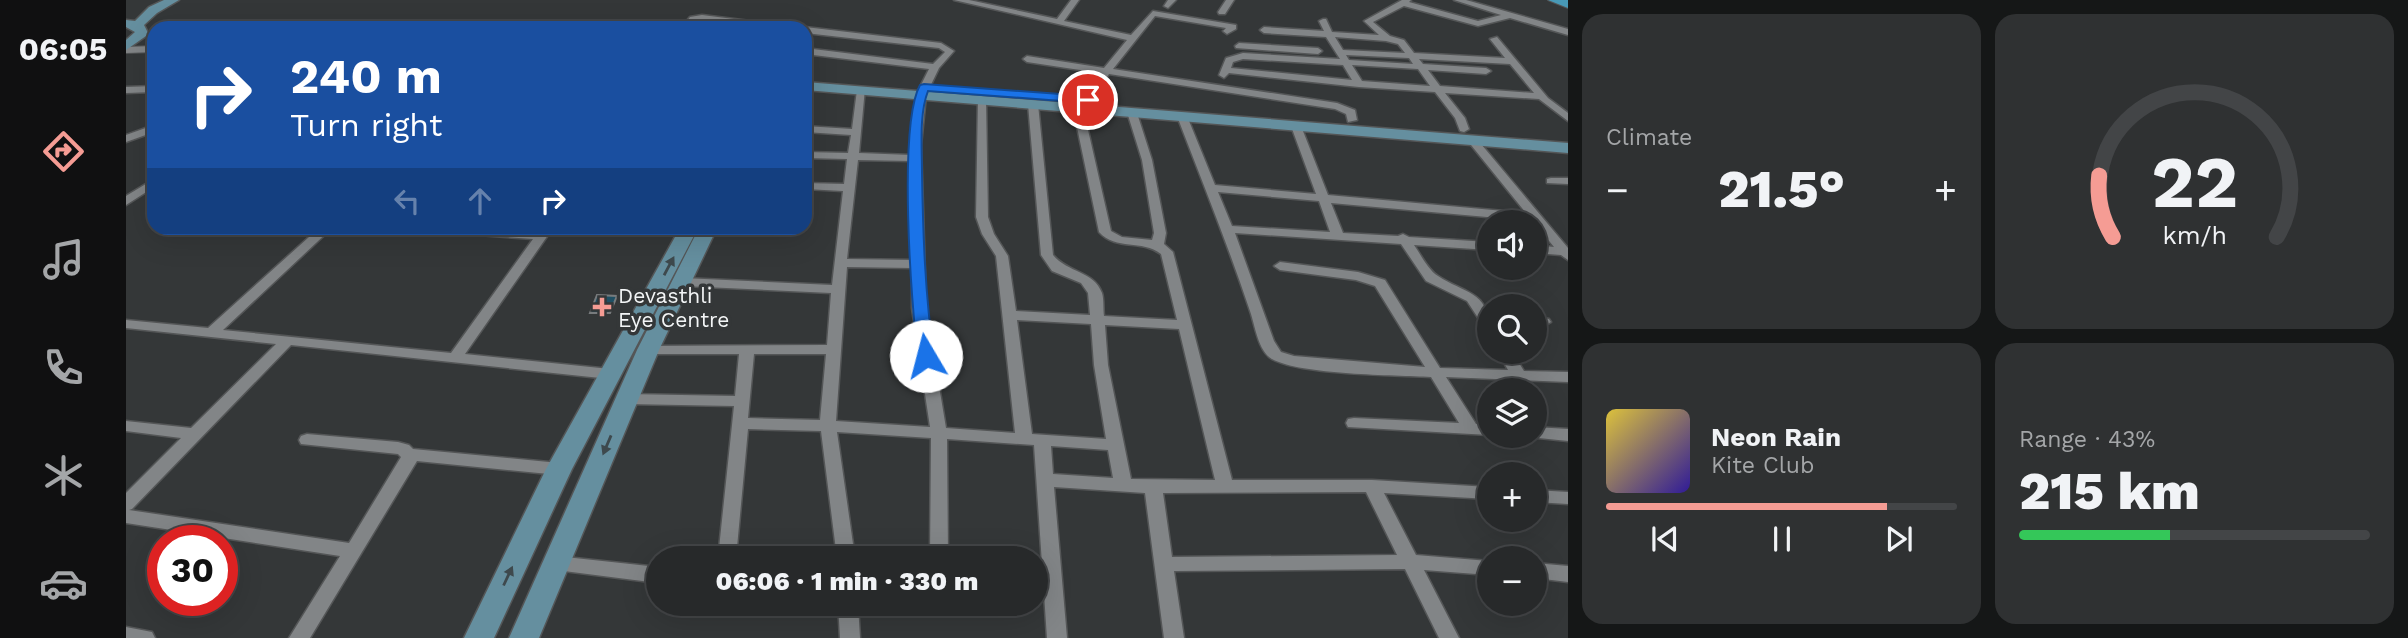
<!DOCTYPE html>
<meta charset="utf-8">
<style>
:root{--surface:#27292a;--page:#2f3132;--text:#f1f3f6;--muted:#a4a6a8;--line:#434547;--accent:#f59c94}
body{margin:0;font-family:"Work Sans",sans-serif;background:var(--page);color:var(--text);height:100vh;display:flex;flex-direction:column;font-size:26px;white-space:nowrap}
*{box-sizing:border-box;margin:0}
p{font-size:23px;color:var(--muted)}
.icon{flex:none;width:38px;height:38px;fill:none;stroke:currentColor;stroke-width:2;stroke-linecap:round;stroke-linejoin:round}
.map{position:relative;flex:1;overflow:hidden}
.panel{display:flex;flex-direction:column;gap:14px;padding:14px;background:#151717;width:840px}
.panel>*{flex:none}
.top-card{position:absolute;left:21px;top:21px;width:665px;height:214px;border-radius:21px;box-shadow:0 7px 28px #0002,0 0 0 2px var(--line);background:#1a4fa0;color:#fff;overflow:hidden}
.fabs{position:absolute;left:1351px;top:210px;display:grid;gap:14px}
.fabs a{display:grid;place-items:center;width:70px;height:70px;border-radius:50%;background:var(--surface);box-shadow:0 7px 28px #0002,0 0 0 2px var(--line);font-size:35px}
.speed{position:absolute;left:21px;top:525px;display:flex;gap:14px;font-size:35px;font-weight:700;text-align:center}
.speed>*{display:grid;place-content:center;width:91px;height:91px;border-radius:50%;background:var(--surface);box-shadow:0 7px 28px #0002,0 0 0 2px var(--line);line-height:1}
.speed .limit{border:10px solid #d22;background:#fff;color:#111}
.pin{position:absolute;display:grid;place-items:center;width:60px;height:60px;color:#fff;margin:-30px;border:4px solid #fff;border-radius:50%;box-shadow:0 2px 7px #0007}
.me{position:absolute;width:77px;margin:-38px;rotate:352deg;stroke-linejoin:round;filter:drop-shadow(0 0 5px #0008)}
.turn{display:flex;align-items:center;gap:24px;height:147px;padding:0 28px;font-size:32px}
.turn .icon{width:91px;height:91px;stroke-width:2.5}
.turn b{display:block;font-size:49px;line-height:60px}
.lanes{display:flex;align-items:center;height:66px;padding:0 28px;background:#0003;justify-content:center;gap:35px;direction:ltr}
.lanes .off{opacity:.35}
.big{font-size:52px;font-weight:800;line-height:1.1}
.panel .card{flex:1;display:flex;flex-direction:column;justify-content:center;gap:10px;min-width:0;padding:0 24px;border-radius:21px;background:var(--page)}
.panel .dial{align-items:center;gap:0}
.dial svg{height:182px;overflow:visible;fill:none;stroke:var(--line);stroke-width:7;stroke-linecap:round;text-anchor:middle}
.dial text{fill:var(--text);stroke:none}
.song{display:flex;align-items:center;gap:21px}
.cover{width:84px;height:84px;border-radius:10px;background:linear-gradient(135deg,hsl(50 70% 55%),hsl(250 70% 35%))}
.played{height:7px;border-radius:4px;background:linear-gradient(90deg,var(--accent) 80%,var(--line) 80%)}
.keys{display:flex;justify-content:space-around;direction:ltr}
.heat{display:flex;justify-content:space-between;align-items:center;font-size:38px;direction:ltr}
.charge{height:10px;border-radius:5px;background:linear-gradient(90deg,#34c759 43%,var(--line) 0)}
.panel .tiles{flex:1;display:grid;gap:14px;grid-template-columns:repeat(2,1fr)}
.trip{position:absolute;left:520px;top:546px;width:402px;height:70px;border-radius:35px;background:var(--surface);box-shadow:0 7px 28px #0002,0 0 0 2px var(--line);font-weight:800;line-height:70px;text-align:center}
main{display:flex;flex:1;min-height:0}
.tabs{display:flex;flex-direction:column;width:126px;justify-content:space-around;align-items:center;background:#101011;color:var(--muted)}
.tabs .icon{width:49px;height:49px}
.tabs .on{color:var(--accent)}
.tabs b{font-size:32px;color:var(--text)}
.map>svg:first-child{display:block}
.building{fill:#1f4f63;stroke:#787b7d;stroke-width:2}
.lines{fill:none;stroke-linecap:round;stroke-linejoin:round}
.minor-casing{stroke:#545657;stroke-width:3}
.tertiary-casing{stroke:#545657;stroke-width:2}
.secondary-casing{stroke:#545657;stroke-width:3}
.primary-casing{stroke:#545657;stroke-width:2}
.minor{fill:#828587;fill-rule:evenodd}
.tertiary{fill:#828587;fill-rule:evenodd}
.secondary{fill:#658f9f;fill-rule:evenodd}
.primary{fill:#4899b6;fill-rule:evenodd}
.oneway{fill:#3e494d}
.route{fill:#1a73e8;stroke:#114b97;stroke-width:2}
.poi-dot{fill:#f59c94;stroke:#343738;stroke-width:2.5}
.labels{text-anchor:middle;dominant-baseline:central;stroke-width:7;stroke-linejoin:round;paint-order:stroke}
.poi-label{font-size:21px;fill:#f3f5f6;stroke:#343738;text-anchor:start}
</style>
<main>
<nav class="tabs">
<b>06:05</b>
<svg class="icon on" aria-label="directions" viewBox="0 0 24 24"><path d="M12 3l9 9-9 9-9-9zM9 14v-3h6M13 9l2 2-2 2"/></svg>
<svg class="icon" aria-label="music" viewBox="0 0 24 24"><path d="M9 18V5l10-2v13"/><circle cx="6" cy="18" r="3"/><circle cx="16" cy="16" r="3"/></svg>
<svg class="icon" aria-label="phone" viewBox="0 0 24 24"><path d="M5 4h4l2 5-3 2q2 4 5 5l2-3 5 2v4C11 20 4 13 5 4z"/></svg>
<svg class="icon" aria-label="climate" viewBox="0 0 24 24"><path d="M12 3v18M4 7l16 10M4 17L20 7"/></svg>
<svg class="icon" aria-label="car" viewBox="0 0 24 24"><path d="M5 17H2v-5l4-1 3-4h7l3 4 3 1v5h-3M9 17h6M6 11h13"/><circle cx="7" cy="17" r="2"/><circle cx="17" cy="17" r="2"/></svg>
</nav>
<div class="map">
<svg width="1442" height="638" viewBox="0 0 1442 638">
<rect width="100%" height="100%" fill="#343738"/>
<!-- building -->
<path class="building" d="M471,295L491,296L484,313H464Z"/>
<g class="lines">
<!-- minor casing -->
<g class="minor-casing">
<path id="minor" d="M828,0H843L931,19L945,0H953L938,21L1005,35L1027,11L1110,25V29L1101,34L1097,31L1100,28L1029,16L987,69L1211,103L1229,110L1231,120L1222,122L1220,114L1209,109L983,74L965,102H959L957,100L974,73L901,62L897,59L901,56L978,68L1001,40Z
M1042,0H1050L1042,8L1038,6Z
M1100,0H1108L1099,14H1093L1092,12Z
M1276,0H1285L1283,2L1352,21L1375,15L1328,0H1340L1442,29V35L1384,18L1352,26L1278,6L1247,22L1264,36L1278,40L1288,53L1379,58L1364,39L1371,37L1422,98L1442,113V121L1413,99L1319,93L1339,118L1343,129L1338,132L1334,131L1329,118L1309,92L1233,87L1103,73L1098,78L1093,75L1100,58L1117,53L1214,59L1200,37L1138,33L1134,30L1138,27L1198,31L1193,21L1197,19H1200L1206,32L1253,35L1238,21ZM1209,37L1260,41L1272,44L1279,53L1217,50ZM1220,55L1283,58L1287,64L1223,60ZM1117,59L1217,65L1226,80L1105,68L1107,62ZM1293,59L1384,64L1408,93L1314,86L1302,70L1360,74L1365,71L1360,68L1297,64ZM1226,65L1292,69L1304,86L1236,81Z
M576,15L665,26L669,28H645L576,19L570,21L563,28H555L564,17Z
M344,21L431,26L435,28L341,25V21Z
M679,27L815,43L828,51L813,68L800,95L795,145L800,308L820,428L889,433L870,256L856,234L850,217L852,98L860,100L862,217L868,234L882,256L890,311L964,315L962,293L955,283L926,271L915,255L902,104L907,101L912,104L927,255C942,273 968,271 976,293C978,299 977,309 978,316L1051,320L1035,254C1016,239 990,251 973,232L947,108L952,105L957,108L985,231L996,237L1026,240L1028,233L1016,160L1001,112L1010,110L1026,160L1040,233L1038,244L1047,252L1106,480H1246L1363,487V499L1258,493L1290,555L1363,561V575L1298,570L1333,638H1313L1279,569L1048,571L1058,638H1038L1019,493L928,487L941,638H921L908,445L821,439L822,558H804L805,438L711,432L729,558H711L695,431L622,429L610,558H592L608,406L501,404L495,403L493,399L495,395L501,394L609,396L613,354H522L515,350L522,346L701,345L705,293L557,286L550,282L557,278L706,285L717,191L679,189V183L718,184L721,159L679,158V152L722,153L725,135L679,132V126L726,129L731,90L739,88L733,153L785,155L790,95L803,69L679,54V48L807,64L819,52L813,48L679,33V28H677ZM732,160L785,161L786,260L721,259ZM721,267L786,268V308L804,427L710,421ZM891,320L965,324L968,365L980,439L906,434ZM979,325L1053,329L1089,480L1005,479L982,365ZM628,354H700L694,420L622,418ZM925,446L982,450L987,478L927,474ZM1240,492L1271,555L1046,557L1037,493Z
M1113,43L1192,48L1196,51L1192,54L1110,48L1109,46Z
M28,86V92L0,93V87Z
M1056,113L1061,116L1089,185L1190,194L1165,126L1170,123L1175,126L1202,195L1400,213L1341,140L1346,137L1350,138L1442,248V260L1435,255L1409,253V245L1428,247L1407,221L1205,203L1217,233L1272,236L1277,234L1283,237L1363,242V250L1288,245C1295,255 1302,270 1312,276C1337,293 1363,291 1363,328L1358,327L1341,301L1300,281L1275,244L1109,233L1148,341L1155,352L1168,356L1299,367L1249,286L1230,280L1154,270L1148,266L1154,262L1232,272L1259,280L1314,368L1382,370L1372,352H1386L1398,371L1442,372V382L1320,377L1350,424L1363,425V435L1222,427L1220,423L1222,419L1228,418L1333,423L1305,377C1269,375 1175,375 1146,359C1132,351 1129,325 1124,311C1102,245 1076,181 1051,116ZM1092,192L1193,201L1204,232L1106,226Z
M28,125V132L0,142V135Z
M1425,178H1442V184L1421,183V179Z
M28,179V187L0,205V196Z
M193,228H206L97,330L325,353L407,239L311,232L305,228H352L412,232L415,228H427L339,354L484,369L492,374L484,379L165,345L6,509L3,510L223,543L275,457L272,454L175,444L173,440L175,436L181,434L272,442L283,445L287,449L433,463L439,465L441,469L439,473L433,475L291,461L184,638H163L214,556L0,523V493L55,438L0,431V421L65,428L150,344L0,328V320L82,328Z
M1409,317L1423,319L1425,322L1418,326L1409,325Z
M1409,427L1442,429V441L1403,437L1409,436Z
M1409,490L1442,492V504L1409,502Z
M430,556L532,567V583L430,570L423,568L421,563L423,558Z
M1409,563L1442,566V582L1409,578Z
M712,604H732L734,638H714Z
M781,604H808L805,610L798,612L784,610Z
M0,627L26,632L29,638H0Z"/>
</g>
<!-- tertiary casing -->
<g class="tertiary-casing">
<path id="tertiary" d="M28,46V52L0,53V47Z"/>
</g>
<!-- secondary casing -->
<g class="secondary-casing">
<path id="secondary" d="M38,0H53L31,13L18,25L22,33L20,36L0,50V40L9,32L0,27V20L9,21L23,7Z
M679,82L1442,143V153L679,90Z
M554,228H572L446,469L368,638H338L420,469Z
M573,228H591L533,350L413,638H383L511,350Z"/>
</g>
<!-- primary casing -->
<g class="primary-casing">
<path id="primary" d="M1422,0H1442V8Z"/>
</g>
<!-- minor -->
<use href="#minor" class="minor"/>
<!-- tertiary -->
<use href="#tertiary" class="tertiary"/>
<!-- secondary -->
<use href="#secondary" class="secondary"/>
<!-- primary -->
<use href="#primary" class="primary"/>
</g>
<!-- one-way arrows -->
<defs><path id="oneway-solid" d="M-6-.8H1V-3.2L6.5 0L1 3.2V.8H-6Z" transform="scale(1.75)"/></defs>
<g class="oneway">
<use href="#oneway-solid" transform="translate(543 266) rotate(-62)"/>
<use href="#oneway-solid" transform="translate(481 445) rotate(113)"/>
<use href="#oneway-solid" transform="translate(382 576) rotate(-65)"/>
</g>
<!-- route -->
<path class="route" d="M798,84L962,96L968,100L962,103L802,91C793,114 796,147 796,172C797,233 799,295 808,356L800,361L792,356C785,305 772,125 794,85Z"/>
<!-- markers -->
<path class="poi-dot" d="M472.5 296.5h7v7h7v7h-7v7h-7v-7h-7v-7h7z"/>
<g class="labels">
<!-- poi labels -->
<g class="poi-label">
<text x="492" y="295">Devasthli<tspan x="492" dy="24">Eye Centre</tspan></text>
</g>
</g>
</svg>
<div class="fabs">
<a><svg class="icon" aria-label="sound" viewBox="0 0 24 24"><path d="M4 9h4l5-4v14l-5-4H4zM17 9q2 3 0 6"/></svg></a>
<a><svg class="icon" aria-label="search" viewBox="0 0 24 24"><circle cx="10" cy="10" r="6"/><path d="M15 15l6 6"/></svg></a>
<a><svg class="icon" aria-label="layers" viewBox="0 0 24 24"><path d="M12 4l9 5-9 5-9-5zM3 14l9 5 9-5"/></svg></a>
<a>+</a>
<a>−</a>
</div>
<div class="speed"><div class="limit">30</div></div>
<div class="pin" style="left:962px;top:100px;background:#d93025"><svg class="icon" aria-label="arrive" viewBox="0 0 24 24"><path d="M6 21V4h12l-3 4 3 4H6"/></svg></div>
<svg class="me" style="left:800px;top:356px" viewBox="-20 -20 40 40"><circle r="19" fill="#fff"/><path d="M0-13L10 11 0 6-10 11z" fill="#1a73e8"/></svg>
<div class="trip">06:06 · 1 min · 330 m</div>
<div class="top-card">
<div class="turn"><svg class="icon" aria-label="right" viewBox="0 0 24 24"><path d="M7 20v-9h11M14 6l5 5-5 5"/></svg><div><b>240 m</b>Turn right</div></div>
<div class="lanes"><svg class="icon off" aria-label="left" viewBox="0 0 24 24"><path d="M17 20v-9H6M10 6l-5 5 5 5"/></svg><svg class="icon off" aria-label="ahead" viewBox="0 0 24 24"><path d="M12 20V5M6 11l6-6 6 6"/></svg><svg class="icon" aria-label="right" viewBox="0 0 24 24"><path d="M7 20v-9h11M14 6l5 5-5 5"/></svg></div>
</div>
</div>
<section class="panel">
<div class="tiles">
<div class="card"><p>Climate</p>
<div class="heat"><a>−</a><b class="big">21.5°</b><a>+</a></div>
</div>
<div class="card dial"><svg viewBox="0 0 100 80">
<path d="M14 69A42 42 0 1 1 86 69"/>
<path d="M14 69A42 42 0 0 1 8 42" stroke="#f59c94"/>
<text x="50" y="56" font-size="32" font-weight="700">22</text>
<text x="50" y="72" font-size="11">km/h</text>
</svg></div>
<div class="card">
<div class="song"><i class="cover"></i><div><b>Neon Rain</b><p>Kite Club</p></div></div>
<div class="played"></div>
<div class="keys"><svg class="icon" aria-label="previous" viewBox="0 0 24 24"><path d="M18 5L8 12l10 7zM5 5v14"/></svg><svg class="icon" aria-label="pause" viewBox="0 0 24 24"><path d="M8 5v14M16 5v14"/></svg><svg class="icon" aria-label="next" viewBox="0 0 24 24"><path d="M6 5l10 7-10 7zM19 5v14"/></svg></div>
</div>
<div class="card"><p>Range · 43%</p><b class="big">215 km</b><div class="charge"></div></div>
</div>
</section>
</main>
